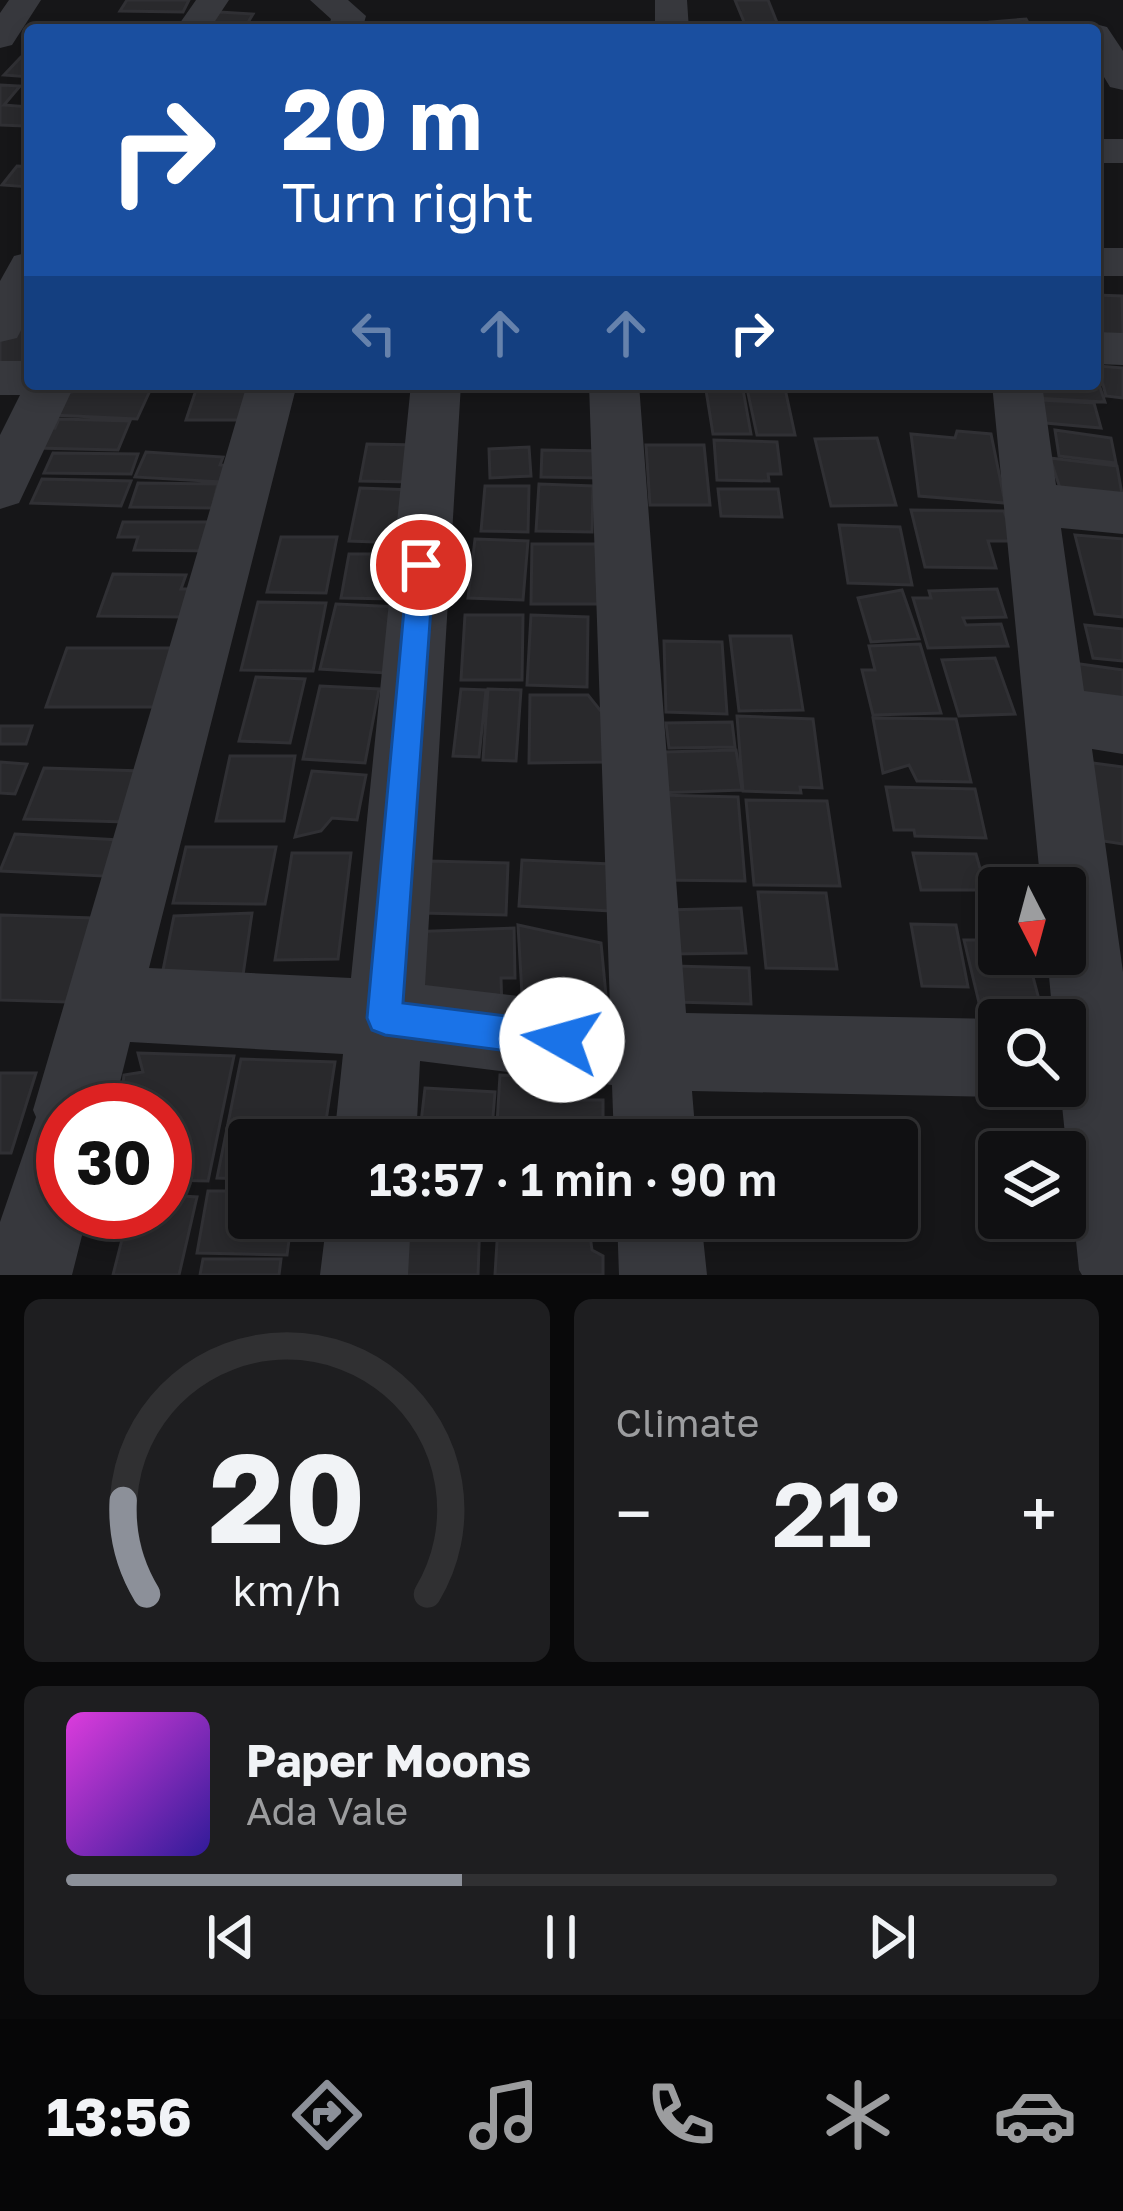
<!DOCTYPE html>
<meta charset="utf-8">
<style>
:root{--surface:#101012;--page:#1e1e20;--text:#f1f3f6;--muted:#9c9d9f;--line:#303032;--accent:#8c9099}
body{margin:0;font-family:"Golos Text",sans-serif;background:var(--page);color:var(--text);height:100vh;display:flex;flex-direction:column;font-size:45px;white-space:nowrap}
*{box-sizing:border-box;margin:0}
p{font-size:39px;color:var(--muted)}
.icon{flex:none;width:66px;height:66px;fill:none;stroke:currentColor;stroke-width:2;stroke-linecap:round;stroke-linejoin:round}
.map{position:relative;height:1275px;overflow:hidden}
.sheet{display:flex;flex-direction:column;gap:24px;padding:24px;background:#09090a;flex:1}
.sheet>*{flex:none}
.top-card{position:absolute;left:24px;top:24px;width:1077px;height:366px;border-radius:12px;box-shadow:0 6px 18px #0003,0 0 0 3px var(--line);background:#1a4fa0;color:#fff;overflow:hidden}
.needle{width:78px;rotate:174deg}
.controls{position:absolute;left:978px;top:867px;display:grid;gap:24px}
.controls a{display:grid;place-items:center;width:108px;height:108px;border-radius:12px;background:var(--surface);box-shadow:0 6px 18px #0003,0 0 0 3px var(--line);font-size:60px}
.speed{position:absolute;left:36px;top:1083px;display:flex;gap:24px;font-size:60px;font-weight:700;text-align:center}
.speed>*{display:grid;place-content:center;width:156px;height:156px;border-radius:50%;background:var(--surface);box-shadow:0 6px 18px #0003,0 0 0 3px var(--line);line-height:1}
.speed .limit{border:18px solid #d22;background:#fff;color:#111}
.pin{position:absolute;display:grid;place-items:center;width:102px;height:102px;color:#fff;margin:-51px;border:6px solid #fff;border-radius:50%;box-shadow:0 3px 12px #0007}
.me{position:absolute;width:132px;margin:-66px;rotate:277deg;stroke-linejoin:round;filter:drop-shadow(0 0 9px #0008)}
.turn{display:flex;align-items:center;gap:42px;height:252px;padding:0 60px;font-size:54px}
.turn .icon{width:156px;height:156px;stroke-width:2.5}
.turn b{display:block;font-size:84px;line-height:102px}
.lanes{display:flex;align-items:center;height:114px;padding:0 60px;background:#0003;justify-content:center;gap:60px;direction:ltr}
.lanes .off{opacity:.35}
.big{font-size:90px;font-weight:600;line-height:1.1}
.sheet .tile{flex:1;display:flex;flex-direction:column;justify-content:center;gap:18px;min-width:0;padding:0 42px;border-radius:18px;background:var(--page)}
.sheet .dial{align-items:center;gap:0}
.dial svg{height:312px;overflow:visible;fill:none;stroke:var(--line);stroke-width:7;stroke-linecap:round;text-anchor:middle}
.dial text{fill:var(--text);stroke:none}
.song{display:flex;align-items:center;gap:36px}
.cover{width:144px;height:144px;border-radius:18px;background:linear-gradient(135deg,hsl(300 70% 55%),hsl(250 70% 35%))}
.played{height:12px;border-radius:6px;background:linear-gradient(90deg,var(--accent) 40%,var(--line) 40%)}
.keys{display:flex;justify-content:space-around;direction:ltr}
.heat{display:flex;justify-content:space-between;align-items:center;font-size:66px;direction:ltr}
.sheet .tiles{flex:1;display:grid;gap:24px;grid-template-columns:1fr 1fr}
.tile:last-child{grid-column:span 2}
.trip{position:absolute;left:228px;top:1119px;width:690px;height:120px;border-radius:12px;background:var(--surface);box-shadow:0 6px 18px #0003,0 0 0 3px var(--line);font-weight:600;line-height:120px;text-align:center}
.tabs{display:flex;height:192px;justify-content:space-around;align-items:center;background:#060607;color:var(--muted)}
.tabs .icon{width:84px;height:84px}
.tabs .current{color:var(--accent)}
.tabs b{font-size:54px;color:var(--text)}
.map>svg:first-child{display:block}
.building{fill:#29292c;stroke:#303034;stroke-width:3}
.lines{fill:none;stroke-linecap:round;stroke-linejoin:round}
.minor{fill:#37383d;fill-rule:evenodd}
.route{fill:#1a73e8;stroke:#114b97;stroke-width:3}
</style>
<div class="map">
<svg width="1123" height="1275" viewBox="0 0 1123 1275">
<rect width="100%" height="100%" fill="#161618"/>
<!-- building -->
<path class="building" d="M127,0H189L183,12L120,11Z
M735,0H768L778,25L747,29Z
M219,12L253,14L244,29L209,28Z
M1026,19L1032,30H997L991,22Z
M21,57H30V77L4,75Z
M0,85L20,86L4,105L30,107L24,126L0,125Z
M17,166L30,167V187L2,185Z
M1095,295L1122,296L1123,335L1097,334Z
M0,320L30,322V360L22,372L0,370Z
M1098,366L1123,368V398L1106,396Z
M1095,373L1105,402L1035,398L1031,384H1095Z
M72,384H153L137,419L53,415L65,393L72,392Z
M198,384H254V420H186Z
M705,384H742L751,434H713Z
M746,384H784L795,435H757Z
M1040,400L1094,403L1101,428L1046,423Z
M59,419L130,421L118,450L37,448L47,427L55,428Z
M1055,430L1111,438L1116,463L1059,456Z
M957,431L991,434L1005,503L919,496L911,434L955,438Z
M877,438L896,505L831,506L815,439Z
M714,440L777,442L781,474H768L769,481L717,480Z
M367,444L417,445L412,482L360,481Z
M646,445H704L710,505H650Z
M529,447L531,476L490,478L489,449Z
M542,450L604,451V478L541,477Z
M146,452L223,457L220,465L244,467L239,483L135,477Z
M53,453L138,454L131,474L44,473Z
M1050,458L1117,466L1123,500L1062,494Z
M42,479L131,481L121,506L31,503Z
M138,483L218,484L212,508L130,507Z
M539,484L593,486L592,532L536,531Z
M485,486H529L528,532L481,531Z
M360,488L412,490L404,543L349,541Z
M718,489H778L782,517L721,516Z
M911,510L1004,511L1014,541H988L996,568L925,567Z
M123,522H221L214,551L134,550L138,537H118Z
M839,525L900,527L912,585L848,583Z
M1075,535L1123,539V617L1095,614Z
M281,537H337L326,593L267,592Z
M475,539L528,541L523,600L468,598Z
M532,544H596L598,604H531Z
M349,554H402L395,599L341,598Z
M113,574L186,575L181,589H193L184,617L98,616Z
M997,589L1006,617L963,618L966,625L1001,624L1008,646L928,648L913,598H931L929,591Z
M902,590L919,639L871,642L858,598Z
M258,602L326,603L313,671L241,670Z
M336,604L399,607L386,673L320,669Z
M465,615H523L522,680H461Z
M531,615L588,617L587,687L527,685Z
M1085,625L1123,629V661L1093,658Z
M730,636H791L803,710L739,711Z
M664,641L722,642L727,714L666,712Z
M920,644L941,713L873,715L862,670H875L869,646Z
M67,648H172L155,707H46Z
M995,658L1015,714L959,716L942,660Z
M1073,663L1123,670V705L1079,700Z
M256,677L305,679L290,743L239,741Z
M320,686L379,689L365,763L303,759Z
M461,689L486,690L479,757L453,756Z
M488,689L521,690L516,761L483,760Z
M530,695H588L604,715L606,762L529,763Z
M737,716L813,719L822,788L800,787L801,793L743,791Z
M873,718L956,719L971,782L917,781L909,765L883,773Z
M732,722L735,747L669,748L666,723Z
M0,726H32L26,744H0Z
M736,750L742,790L657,793L665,752Z
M230,756H295L284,821H216Z
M1078,761L1123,767V844L1090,839Z
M0,762L27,764L15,794L0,793Z
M44,768L142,771L126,822L24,819Z
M312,771L366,775L357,820L332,818L321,831L295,837Z
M886,787L975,789L986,838L915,836L914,830H894Z
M656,795L738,797L745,881L659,880Z
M746,800L827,801L840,886L754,885Z
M15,834L136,841L124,877L0,871Z
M186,847H276L265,904L173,903Z
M292,853H351L338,959L275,960Z
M913,853L976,854L986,890H921Z
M522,860L610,864V911L519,906Z
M428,861L508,863L506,915L422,913Z
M758,892L826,893L837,969L766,968Z
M741,908L746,953L669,954L666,910Z
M252,913L242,982L160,985L174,916Z
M0,915L93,918L67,1002L0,1000Z
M911,924L956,925L968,987L922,986Z
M518,925L601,943L607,1006L564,1010L562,990L522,994Z
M514,928L515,978H501L502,1011L408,1001V932Z
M964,940H999V954H1027L1042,1011H981Z
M673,966L749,968L751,1004L675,1002Z
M138,1053L234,1056L208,1181L165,1180V1110H111L120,1109L124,1075L143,1072Z
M241,1059L335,1062L323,1140H249V1179L217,1178Z
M0,1073H36L11,1153H0Z
M500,1075L582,1079L581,1100H603V1140H496Z
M425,1088L495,1092L491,1140H419Z
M208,1191H249V1218H292L287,1255L197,1253Z
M165,1195L197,1197L179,1275H113L129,1212H165Z
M400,1218H480L478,1275H395Z
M498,1226L589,1229L592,1250L603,1256V1275H495Z
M203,1259H281L279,1275H200Z"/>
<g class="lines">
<!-- minor -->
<path class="minor" d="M9,0H41L12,45L0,48V13Z
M196,0H229L209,30H175Z
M310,0H348L366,16L362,30H328L331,19Z
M655,0H687L689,30H655Z
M1095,24L1107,27L1123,51V90L1110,87L1095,62V30H1081Z
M1095,139H1123V163H1095Z
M1095,248H1123V276H1095Z
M30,252V313L17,338L0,342V281L14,256Z
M1095,332L1123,333V365L1095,364Z
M0,361H30V384H75L19,503L0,509V435L20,395H0Z
M247,384H297L149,968L351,978L411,384H461L425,985L610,1007L589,384H639L686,1013L999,1019V1086H1026L999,1097L692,1091L696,1140H614L612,1085L420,1061L416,1140H334L343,1054L130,1042L113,1110H63V1212H88L72,1275H0V1222L36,1117L33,1110Z
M992,384H1042L1056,485L1123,492V534L1061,528L1084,691L1123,696V754L1092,749L1123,972V1275H1082L1079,1270L1060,1086H1065V1020H1053L1047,954H1065V888H1041Z
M327,1218H411L408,1275H320Z
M617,1218H701L707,1275H619Z"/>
</g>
<!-- route -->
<path class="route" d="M421,555L434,565L403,1003L562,1023L574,1028L579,1040L574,1053L562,1058L385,1035L372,1030L367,1018L408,565Z"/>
</svg>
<div class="controls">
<a><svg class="needle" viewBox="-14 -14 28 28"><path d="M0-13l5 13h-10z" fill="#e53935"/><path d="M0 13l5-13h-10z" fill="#9c9d9f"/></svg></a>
<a><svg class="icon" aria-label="search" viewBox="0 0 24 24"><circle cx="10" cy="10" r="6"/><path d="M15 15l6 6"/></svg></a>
<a><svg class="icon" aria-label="layers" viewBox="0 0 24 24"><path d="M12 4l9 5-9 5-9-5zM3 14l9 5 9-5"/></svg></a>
</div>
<div class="speed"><div class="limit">30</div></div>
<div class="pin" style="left:421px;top:565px;background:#d93025"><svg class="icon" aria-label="arrive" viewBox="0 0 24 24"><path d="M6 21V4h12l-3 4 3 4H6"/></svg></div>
<svg class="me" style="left:562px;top:1040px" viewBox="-20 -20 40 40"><circle r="19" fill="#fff"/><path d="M0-13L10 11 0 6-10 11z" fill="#1a73e8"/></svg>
<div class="trip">13:57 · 1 min · 90 m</div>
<div class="top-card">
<div class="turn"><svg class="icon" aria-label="right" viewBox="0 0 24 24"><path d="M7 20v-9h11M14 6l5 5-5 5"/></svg><div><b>20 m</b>Turn right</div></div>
<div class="lanes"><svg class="icon off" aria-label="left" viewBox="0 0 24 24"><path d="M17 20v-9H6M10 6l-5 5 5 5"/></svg><svg class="icon off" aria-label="ahead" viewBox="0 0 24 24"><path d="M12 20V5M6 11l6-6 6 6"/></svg><svg class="icon off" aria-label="ahead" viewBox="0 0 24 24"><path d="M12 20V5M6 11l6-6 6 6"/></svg><svg class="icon" aria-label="right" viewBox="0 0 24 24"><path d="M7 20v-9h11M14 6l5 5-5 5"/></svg></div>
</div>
</div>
<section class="sheet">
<div class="tiles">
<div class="tile dial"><svg viewBox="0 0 100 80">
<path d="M14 69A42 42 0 1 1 86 69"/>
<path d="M14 69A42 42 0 0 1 8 45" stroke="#8c9099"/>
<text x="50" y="56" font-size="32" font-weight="700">20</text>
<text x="50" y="72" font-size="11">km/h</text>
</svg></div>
<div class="tile"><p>Climate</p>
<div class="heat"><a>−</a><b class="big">21°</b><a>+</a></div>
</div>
<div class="tile">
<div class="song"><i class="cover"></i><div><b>Paper Moons</b><p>Ada Vale</p></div></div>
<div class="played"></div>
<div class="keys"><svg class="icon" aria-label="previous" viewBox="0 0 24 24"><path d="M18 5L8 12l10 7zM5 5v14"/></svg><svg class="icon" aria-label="pause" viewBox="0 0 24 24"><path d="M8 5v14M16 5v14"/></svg><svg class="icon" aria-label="next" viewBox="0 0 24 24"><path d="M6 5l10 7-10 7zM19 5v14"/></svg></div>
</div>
</div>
</section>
<nav class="tabs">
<b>13:56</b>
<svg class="icon current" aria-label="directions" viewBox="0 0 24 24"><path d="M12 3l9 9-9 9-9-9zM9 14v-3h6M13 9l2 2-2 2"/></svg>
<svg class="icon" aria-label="music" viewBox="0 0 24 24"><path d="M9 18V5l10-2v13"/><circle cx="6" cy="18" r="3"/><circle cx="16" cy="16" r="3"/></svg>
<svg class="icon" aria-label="phone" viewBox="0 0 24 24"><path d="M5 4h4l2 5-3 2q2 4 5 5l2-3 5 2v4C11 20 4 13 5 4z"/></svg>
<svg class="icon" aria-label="climate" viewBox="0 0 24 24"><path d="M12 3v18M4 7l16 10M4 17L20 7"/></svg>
<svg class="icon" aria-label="car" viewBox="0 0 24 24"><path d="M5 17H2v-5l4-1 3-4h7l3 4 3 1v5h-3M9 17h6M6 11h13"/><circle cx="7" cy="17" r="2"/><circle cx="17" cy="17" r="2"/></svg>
</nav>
